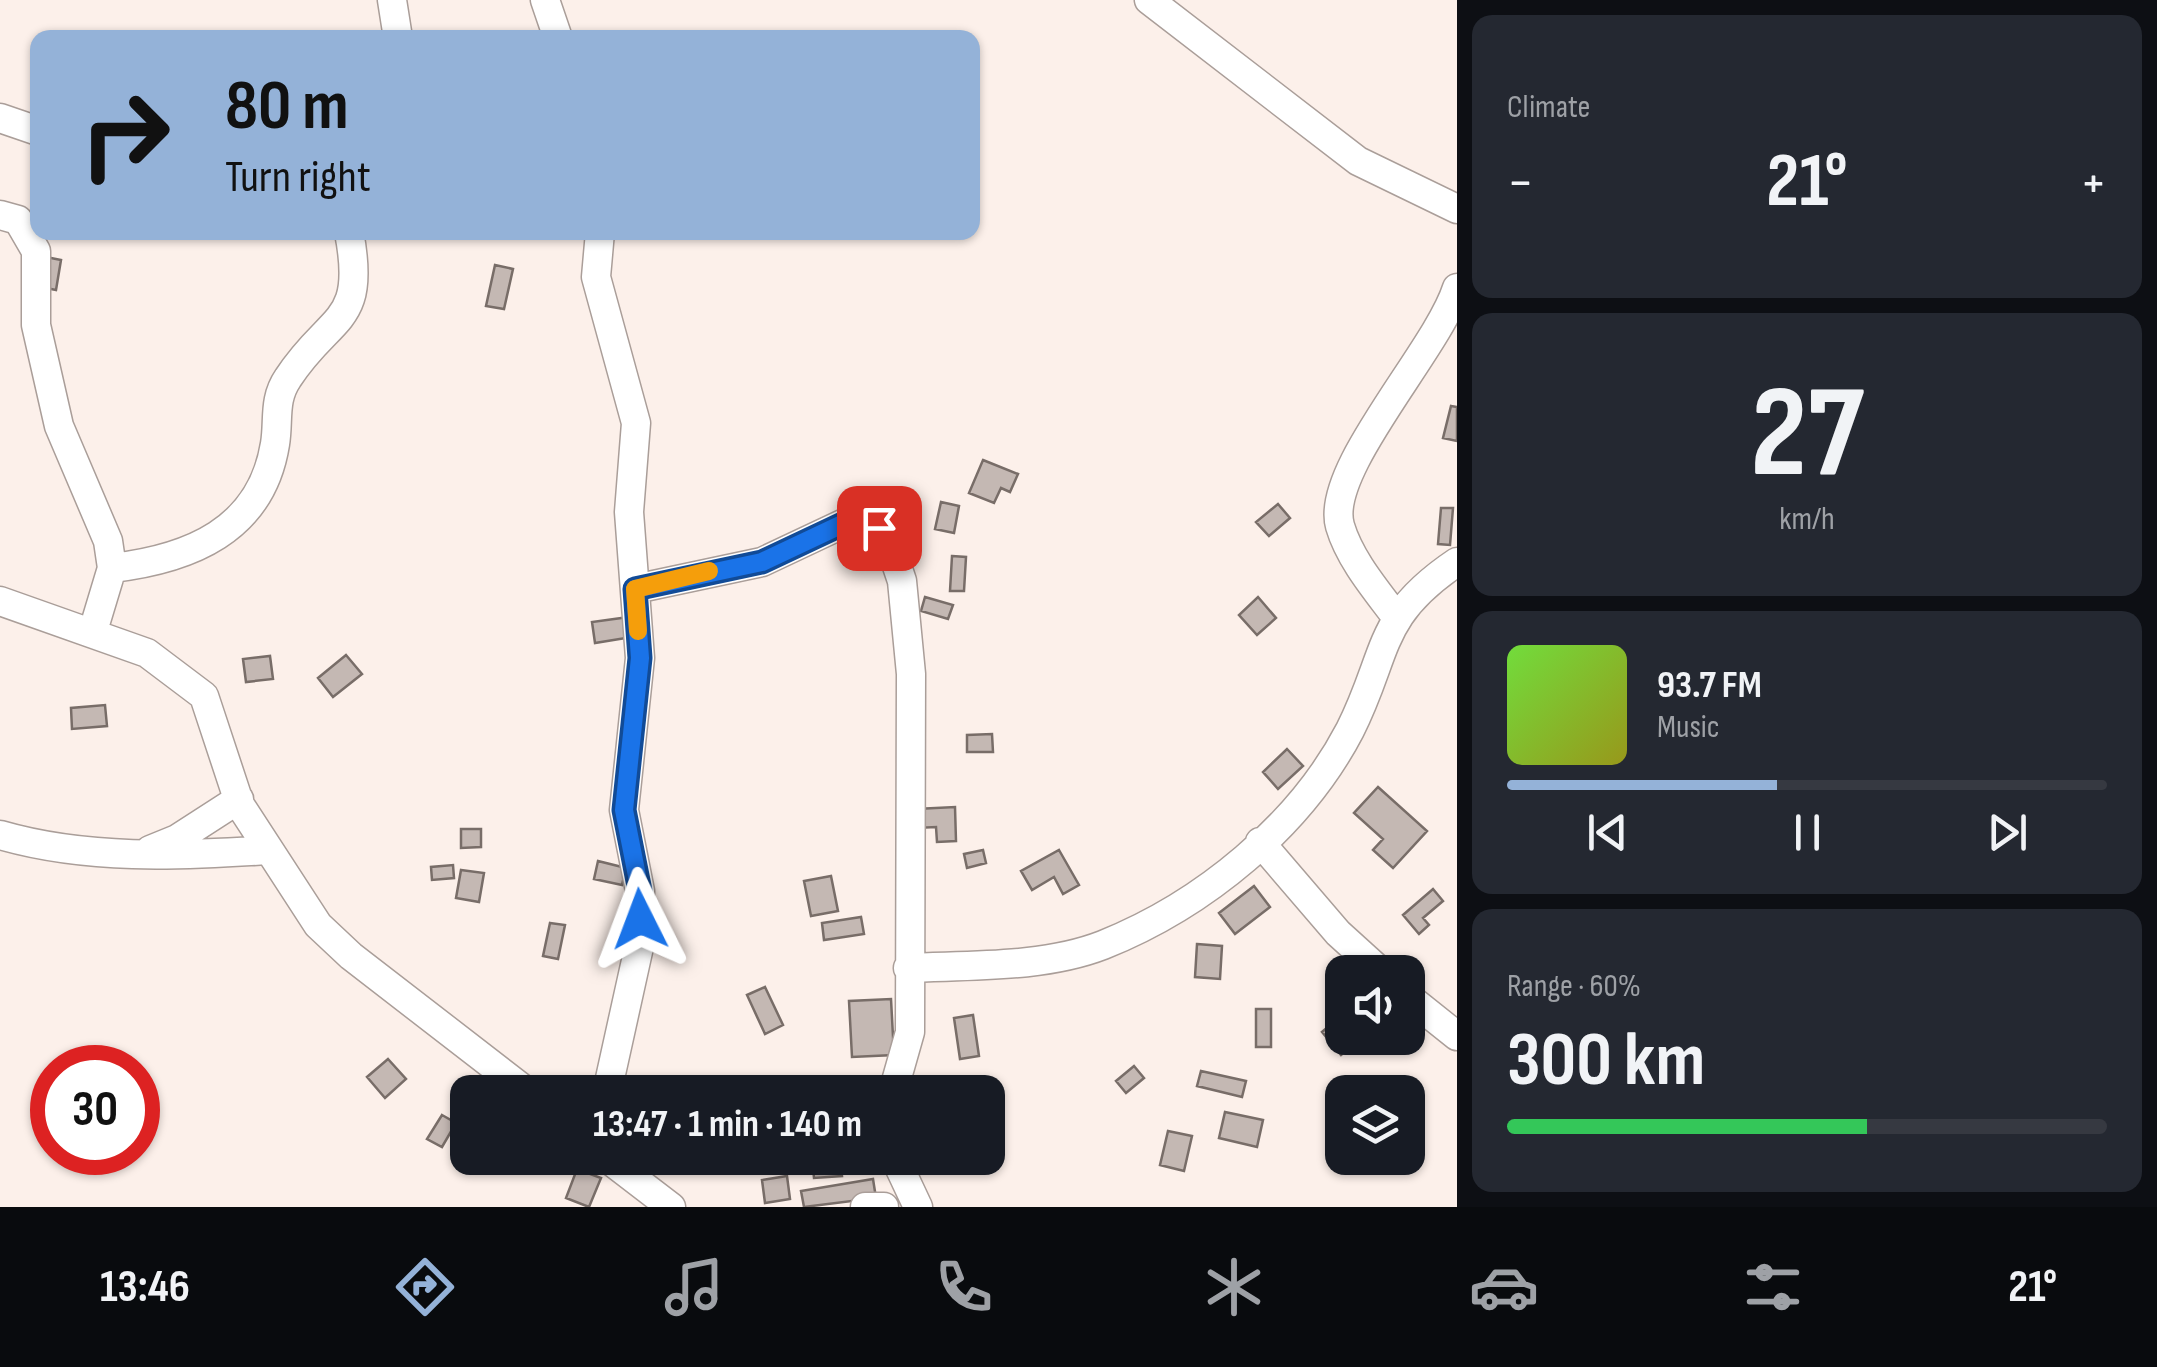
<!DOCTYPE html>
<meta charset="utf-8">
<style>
:root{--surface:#171b24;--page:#242831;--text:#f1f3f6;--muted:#9ea1a6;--line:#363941;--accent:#94b2d8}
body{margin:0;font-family:"Sofia Sans Condensed",sans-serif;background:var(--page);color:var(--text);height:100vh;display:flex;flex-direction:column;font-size:38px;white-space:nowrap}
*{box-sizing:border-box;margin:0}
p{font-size:32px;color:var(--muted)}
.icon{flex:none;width:55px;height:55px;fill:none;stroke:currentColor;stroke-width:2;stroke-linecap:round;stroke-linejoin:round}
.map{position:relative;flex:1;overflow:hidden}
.panel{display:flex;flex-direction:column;gap:15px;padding:15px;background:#0d0f14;width:700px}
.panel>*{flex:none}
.guide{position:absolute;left:30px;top:30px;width:950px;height:210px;border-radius:20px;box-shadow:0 2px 8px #0004;background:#94b2d8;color:#111;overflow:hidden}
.tools{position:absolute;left:1325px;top:955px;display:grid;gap:20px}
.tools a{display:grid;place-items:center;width:100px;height:100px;border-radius:20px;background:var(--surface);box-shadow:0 2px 8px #0004;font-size:50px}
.speed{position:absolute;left:30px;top:1045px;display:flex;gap:20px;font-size:50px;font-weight:700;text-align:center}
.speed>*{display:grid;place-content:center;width:130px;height:130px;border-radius:50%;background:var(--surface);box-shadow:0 2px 8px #0004;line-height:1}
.speed .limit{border:15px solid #d22;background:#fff;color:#111}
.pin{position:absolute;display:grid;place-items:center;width:85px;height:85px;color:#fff;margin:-42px;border-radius:20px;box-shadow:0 5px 15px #0006}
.me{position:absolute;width:110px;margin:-55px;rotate:357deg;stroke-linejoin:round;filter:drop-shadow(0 0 8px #0008)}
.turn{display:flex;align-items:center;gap:35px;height:210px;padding:0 30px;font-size:45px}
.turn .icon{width:130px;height:130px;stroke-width:2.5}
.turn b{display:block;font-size:70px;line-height:85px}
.big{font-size:75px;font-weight:700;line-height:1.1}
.panel .tile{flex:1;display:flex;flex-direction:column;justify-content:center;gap:15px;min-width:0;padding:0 35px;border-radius:20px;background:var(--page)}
.panel .dial{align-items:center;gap:0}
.dial b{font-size:130px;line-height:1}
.song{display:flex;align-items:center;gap:30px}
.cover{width:120px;height:120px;border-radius:15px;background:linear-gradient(135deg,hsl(100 70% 55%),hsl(60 70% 35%))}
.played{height:10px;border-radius:5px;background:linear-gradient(90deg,var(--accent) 45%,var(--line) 45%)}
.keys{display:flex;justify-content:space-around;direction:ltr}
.heat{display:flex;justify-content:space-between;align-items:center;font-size:55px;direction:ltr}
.charge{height:15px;border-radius:8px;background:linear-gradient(90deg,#34c759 60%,var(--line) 0)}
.trip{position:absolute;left:450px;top:1075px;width:555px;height:100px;border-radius:20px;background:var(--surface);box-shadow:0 2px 8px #0004;font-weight:700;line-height:100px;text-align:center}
.tabs{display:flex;height:160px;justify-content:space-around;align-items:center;background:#090b0e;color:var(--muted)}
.tabs .icon{width:70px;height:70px}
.tabs .active{color:var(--accent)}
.tabs b{font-size:45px;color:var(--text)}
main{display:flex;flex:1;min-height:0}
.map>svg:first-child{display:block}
.building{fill:#c4b8b3;stroke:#786d68;stroke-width:2.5}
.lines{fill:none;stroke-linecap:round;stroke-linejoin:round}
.minor-casing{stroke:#aa9e99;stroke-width:31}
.minor{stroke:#fff;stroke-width:28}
.route-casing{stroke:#114b97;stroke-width:25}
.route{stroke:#1a73e8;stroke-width:18}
.slow{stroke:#f59e0b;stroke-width:18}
</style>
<main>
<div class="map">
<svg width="1457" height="1207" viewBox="0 0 1457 1207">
<rect width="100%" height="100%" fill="#fcf0ea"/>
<!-- building -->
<path class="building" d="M41,256L61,260L56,290L36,286Z
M495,265L513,269L504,309L486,306Z
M1451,406L1457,407V441L1443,438Z
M983,460L1018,474L1010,492L1001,488L994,503L969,493Z
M941,502L959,506L954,533L935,529Z
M1278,504L1290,518L1269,536L1256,522Z
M1441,508H1453L1450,545L1438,544Z
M952,556L966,557L964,591H950Z
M925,597L953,605L948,619L921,611Z
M1258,597L1276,618L1257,635L1239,615Z
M629,617L632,637L595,643L592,622Z
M346,655L362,674L333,697L318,678Z
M270,656L273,679L246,682L243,659Z
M105,705L107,726L72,729L71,708Z
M992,734L993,752H967V735Z
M1287,749L1303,766L1278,789L1263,772Z
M1378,787L1427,831L1393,868L1373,850L1383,839L1354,813Z
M955,807L956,841L937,842L936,827L916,828V809Z
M461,829H481V847L461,848Z
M983,850L986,863L967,868L964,854Z
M1059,850L1079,885L1063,894L1054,877L1032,890L1021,871Z
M598,861L626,868L622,885L594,879Z
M453,865L454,878L432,880L431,867Z
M461,870L484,873L479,902L456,898Z
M831,876L838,911L811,916L804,881Z
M1254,886L1270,907L1235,934L1219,913Z
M1433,889L1443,901L1423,918L1429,925L1419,934L1403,915Z
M861,917L864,934L824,940L822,923Z
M550,923L565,925L558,959L543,956Z
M1197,944L1222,946L1220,979L1195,977Z
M765,987L783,1025L765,1034L747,995Z
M891,999L894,1055L852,1057L849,1001Z
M1256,1009H1271V1047H1256Z
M973,1015L979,1056L960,1059L954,1018Z
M1342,1015V1038H1362L1341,1055L1322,1032Z
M388,1059L406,1079L385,1098L367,1077Z
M1134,1066L1144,1078L1126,1093L1116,1081Z
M1201,1071L1246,1081L1242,1097L1197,1086Z
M1225,1112L1263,1120L1257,1147L1219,1138Z
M442,1115L456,1123L442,1147L427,1139Z
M1168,1131L1192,1136L1184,1171L1160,1165Z
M744,1158H788V1165L744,1162Z
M812,1158H859L840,1159L842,1176L814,1178Z
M577,1169L601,1178L589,1207L566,1198Z
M787,1176L790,1199L765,1203L762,1180Z
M873,1179L876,1198L804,1207L801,1191Z"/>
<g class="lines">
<!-- minor casing -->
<g class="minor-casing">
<path id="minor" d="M392,0L398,38
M545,0L558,38
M1149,0L1358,161L1457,209
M0,118L38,131
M0,215L18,220L36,251V325L59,426L108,541L112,568L93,631
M600,232L596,277L636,423L629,512L640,658L624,810L640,891L639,947L607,1092
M112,568C189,559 261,531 275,444C279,420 273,400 288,378C330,313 367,326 349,232
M635,589L762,562L851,520H869L891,548L902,581L911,674L910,1032L893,1092
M0,601L147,653L204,696L240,805L318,925L351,956L527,1092
M1397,618C1377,591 1350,560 1340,526C1324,470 1437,351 1457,288
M0,835C86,860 179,856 267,850
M1260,842L1338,933L1381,972
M150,850L177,839L239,799
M908,968C971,965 1044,968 1103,945C1203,905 1300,826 1350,730C1389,653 1375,617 1457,562
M1408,997L1457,1036
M607,1158L671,1207
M895,1158L918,1207
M865,1207H884"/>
</g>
<!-- minor -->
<use href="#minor" class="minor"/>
</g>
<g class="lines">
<!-- route casing -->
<g class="route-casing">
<path id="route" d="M640,919V891L624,810L640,658L635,589L762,562L851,520H869L879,528"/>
</g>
<!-- route -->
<use href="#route" class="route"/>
<!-- slow -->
<path class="slow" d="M638,631L635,589L709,571"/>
</g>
</svg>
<div class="tools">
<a><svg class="icon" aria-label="sound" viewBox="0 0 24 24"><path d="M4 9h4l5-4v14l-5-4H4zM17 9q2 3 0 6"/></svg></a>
<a><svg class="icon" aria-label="layers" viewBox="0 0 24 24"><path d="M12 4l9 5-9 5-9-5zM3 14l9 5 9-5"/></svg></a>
</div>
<div class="speed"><div class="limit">30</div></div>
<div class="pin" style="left:879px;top:528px;background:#d93025"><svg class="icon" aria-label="arrive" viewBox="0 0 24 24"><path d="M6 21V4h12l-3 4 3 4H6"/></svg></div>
<svg class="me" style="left:640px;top:919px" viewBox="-20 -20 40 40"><path d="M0-17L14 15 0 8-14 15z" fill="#1a73e8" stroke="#fff" stroke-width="4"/></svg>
<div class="trip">13:47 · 1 min · 140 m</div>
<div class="guide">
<div class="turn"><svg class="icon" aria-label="right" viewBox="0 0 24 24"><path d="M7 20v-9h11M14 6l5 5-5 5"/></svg><div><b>80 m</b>Turn right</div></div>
</div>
</div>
<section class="panel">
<div class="tile"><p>Climate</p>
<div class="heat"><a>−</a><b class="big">21°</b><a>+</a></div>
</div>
<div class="tile dial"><b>27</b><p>km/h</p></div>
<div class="tile">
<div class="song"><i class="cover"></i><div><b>93.7 FM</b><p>Music</p></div></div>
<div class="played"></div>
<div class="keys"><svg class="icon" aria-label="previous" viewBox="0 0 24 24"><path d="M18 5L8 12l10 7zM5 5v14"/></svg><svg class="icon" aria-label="pause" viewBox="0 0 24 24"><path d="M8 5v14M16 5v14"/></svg><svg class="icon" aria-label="next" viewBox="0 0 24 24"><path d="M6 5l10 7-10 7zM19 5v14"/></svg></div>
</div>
<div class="tile"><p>Range · 60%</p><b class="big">300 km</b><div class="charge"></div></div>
</section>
</main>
<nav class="tabs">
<b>13:46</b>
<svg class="icon active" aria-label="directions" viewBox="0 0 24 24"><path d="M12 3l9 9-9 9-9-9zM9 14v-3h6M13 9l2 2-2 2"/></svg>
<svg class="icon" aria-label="music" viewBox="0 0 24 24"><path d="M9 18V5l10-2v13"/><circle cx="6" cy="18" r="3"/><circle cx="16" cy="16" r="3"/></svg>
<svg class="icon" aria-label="phone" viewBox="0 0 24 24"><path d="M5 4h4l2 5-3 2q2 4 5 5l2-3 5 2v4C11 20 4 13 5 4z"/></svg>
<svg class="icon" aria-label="climate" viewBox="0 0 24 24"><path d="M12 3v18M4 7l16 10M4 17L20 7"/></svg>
<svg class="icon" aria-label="car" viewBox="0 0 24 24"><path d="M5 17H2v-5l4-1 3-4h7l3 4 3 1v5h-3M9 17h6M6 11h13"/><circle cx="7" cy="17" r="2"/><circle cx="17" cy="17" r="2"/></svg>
<svg class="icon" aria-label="filters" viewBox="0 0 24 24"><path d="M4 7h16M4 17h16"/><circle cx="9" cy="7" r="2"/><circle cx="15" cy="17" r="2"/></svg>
<b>21°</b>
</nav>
